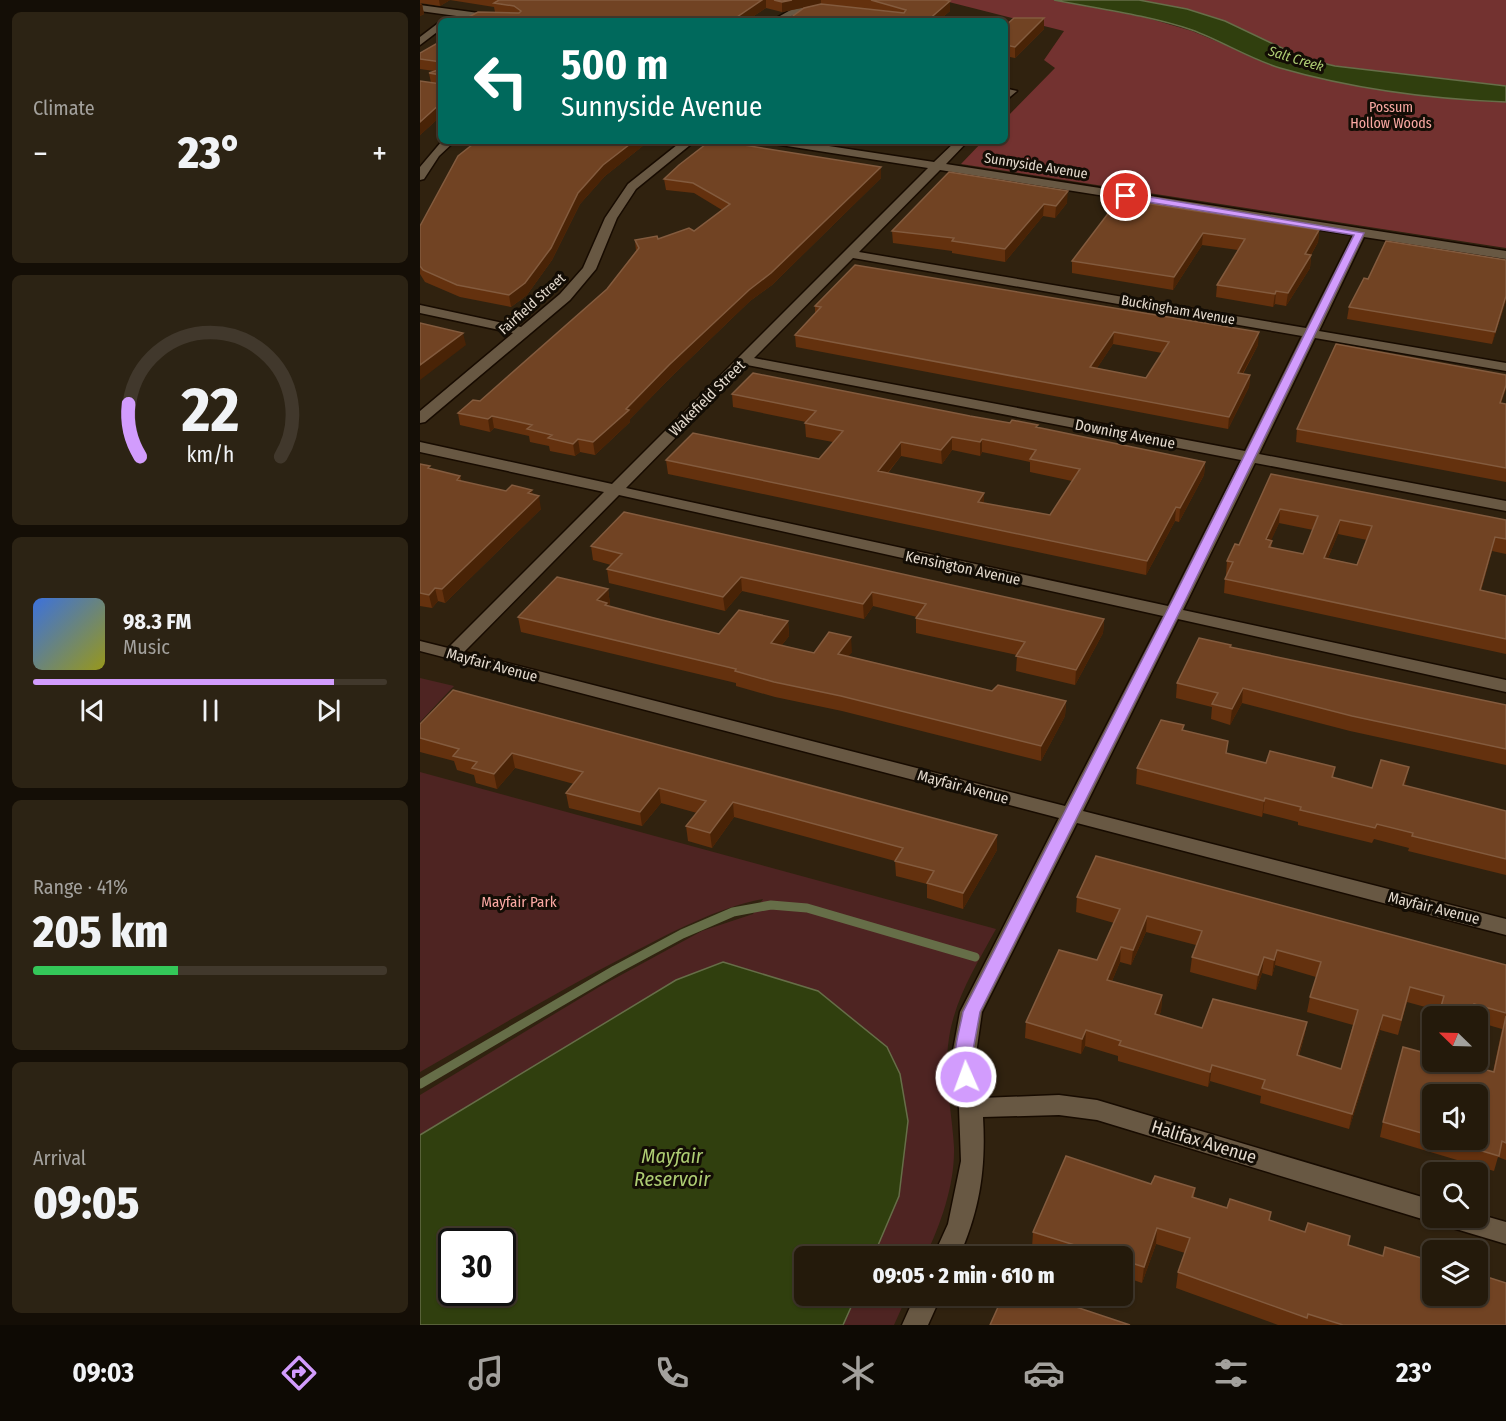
<!DOCTYPE html>
<meta charset="utf-8">
<style>
:root{--surface:#241a0b;--page:#2c2314;--text:#f1f3f6;--muted:#a3a19d;--line:#41382c;--accent:#d29cfd}
body{margin:0;font-family:"Fira Sans Condensed",sans-serif;background:var(--page);color:var(--text);height:100vh;display:flex;flex-direction:column;font-size:22px;white-space:nowrap}
*{box-sizing:border-box;margin:0}
p{font-size:20px;color:var(--muted)}
.icon{flex:none;width:33px;height:33px;fill:none;stroke:currentColor;stroke-width:2;stroke-linecap:round;stroke-linejoin:round}
.map{position:relative;flex:1;overflow:hidden}
.sheet{display:flex;flex-direction:column;gap:12px;padding:12px;background:#140e06;width:420px}
.sheet>*{flex:none}
.guide{position:absolute;left:18px;top:18px;width:570px;height:126px;border-radius:9px;box-shadow:0 2px 4px #0004,0 0 0 2px var(--line);background:#00695c;color:#fff;overflow:hidden}
.needle{width:39px;rotate:293deg}
.tools{position:absolute;left:1002px;top:1006px;display:grid;gap:12px}
.tools a{display:grid;place-items:center;width:66px;height:66px;border-radius:9px;background:var(--surface);box-shadow:0 2px 4px #0004,0 0 0 2px var(--line);font-size:30px}
.speed{position:absolute;left:18px;top:1228px;display:flex;gap:12px;font-size:30px;font-weight:700;text-align:center}
.speed>*{display:grid;place-content:center;width:78px;height:78px;border-radius:50%;background:var(--surface);box-shadow:0 2px 4px #0004,0 0 0 2px var(--line);line-height:1}
.speed .limit{border:3px solid #111;border-radius:9px;background:#fff;color:#111}
.pin{position:absolute;display:grid;place-items:center;width:51px;height:51px;color:#fff;margin:-26px;border:3px solid #fff;border-radius:50%;box-shadow:0 2px 6px #0007}
.me{position:absolute;width:66px;margin:-33px;rotate:358deg;stroke-linejoin:round;filter:drop-shadow(0 0 4px #0008)}
.turn{display:flex;align-items:center;gap:21px;height:126px;padding:0 24px;font-size:27px}
.turn .icon{width:78px;height:78px;stroke-width:2.5}
.turn b{display:block;font-size:42px;line-height:51px}
.big{font-size:45px;font-weight:800;line-height:1.1}
.sheet .widget{flex:1;display:flex;flex-direction:column;justify-content:center;gap:9px;min-width:0;padding:0 21px;border-radius:9px;background:var(--page)}
.sheet .dial{align-items:center;gap:0}
.dial svg{height:156px;overflow:visible;fill:none;stroke:var(--line);stroke-width:7;stroke-linecap:round;text-anchor:middle}
.dial text{fill:var(--text);stroke:none}
.song{display:flex;align-items:center;gap:18px}
.cover{width:72px;height:72px;border-radius:9px;background:linear-gradient(135deg,hsl(220 70% 55%),hsl(60 70% 35%))}
.played{height:6px;border-radius:3px;background:linear-gradient(90deg,var(--accent) 85%,var(--line) 85%)}
.keys{display:flex;justify-content:space-around;direction:ltr}
.heat{display:flex;justify-content:space-between;align-items:center;font-size:33px;direction:ltr}
.charge{height:9px;border-radius:4px;background:linear-gradient(90deg,#34c759 41%,var(--line) 0)}
.trip{position:absolute;left:374px;top:1246px;width:339px;height:60px;border-radius:9px;background:var(--surface);box-shadow:0 2px 4px #0004,0 0 0 2px var(--line);font-weight:800;line-height:60px;text-align:center}
.tab-bar{display:flex;height:96px;justify-content:space-around;align-items:center;background:#0e0a04;color:var(--muted)}
.tab-bar .icon{width:42px;height:42px}
.tab-bar .selected{color:var(--accent)}
.tab-bar b{font-size:27px;color:var(--text)}
main{display:flex;flex:1;min-height:0}
.map>svg:first-child{display:block}
.green{fill:#4e2422;fill-rule:evenodd}
.forest{fill:#733230}
.water{fill:#303f0e;stroke:#666e48;stroke-width:1.5;fill-rule:evenodd}
.lines{fill:none;stroke-linecap:round;stroke-linejoin:round}
.stream{stroke:#666e48;stroke-width:9}
.street-casing{stroke:#170b00;stroke-width:3}
.street{fill:#685843;fill-rule:evenodd}
.wall{fill:#64310e;fill-rule:evenodd}
.shaded-wall{fill:#492306}
.building{fill:#714323;stroke:#835b3e;stroke-width:1.5;fill-rule:evenodd}
.route{fill:#d29cfd;stroke:#8865a4;stroke-width:1.5}
.labels{text-anchor:middle;dominant-baseline:central;stroke-width:6;stroke-linejoin:round;paint-order:stroke}
.far-water-label{font-size:14px;font-style:italic;fill:#aecd73;stroke:#130d05}
.far-park-label{font-size:14px;fill:#fba9a3;stroke:#130d05}
.far-street-label{font-size:14px;fill:#e4dace;stroke:#130d05}
.street-label{font-size:15px;fill:#e4dace;stroke:#130d05}
.park-label{font-size:15px;fill:#fba9a3;stroke:#130d05}
.near-street-label{font-size:18px;fill:#e4dace;stroke:#130d05}
.near-water-label{font-size:20px;font-style:italic;fill:#aecd73;stroke:#130d05}
</style>
<main>
<section class="sheet">
<div class="widget"><p>Climate</p>
<div class="heat"><a>−</a><b class="big">23°</b><a>+</a></div>
</div>
<div class="widget dial"><svg viewBox="0 0 100 80">
<path d="M14 69A42 42 0 1 1 86 69"/>
<path d="M14 69A42 42 0 0 1 8 42" stroke="#d29cfd"/>
<text x="50" y="56" font-size="32" font-weight="700">22</text>
<text x="50" y="72" font-size="11">km/h</text>
</svg></div>
<div class="widget">
<div class="song"><i class="cover"></i><div><b>98.3 FM</b><p>Music</p></div></div>
<div class="played"></div>
<div class="keys"><svg class="icon" aria-label="previous" viewBox="0 0 24 24"><path d="M18 5L8 12l10 7zM5 5v14"/></svg><svg class="icon" aria-label="pause" viewBox="0 0 24 24"><path d="M8 5v14M16 5v14"/></svg><svg class="icon" aria-label="next" viewBox="0 0 24 24"><path d="M6 5l10 7-10 7zM19 5v14"/></svg></div>
</div>
<div class="widget"><p>Range · 41%</p><b class="big">205 km</b><div class="charge"></div></div>
<div class="widget"><p>Arrival</p><b class="big">09:05</b></div>
</section>
<div class="map">
<svg width="1086" height="1325" viewBox="0 0 1086 1325">
<rect width="100%" height="100%" fill="#30220f"/>
<!-- green -->
<path class="green" d="M0,678L34,686L0,722Z
M0,772L576,929C557,964 535,998 529,1038C523,1076 532,1110 534,1147C535,1184 521,1224 505,1257H384V1296H487L474,1325H0V1095L179,987L282,931L333,914L343,899C296,908 250,933 208,955C137,992 69,1032 0,1072ZM32,1242H82V1293H32Z"/>
<!-- forest -->
<path class="forest" d="M521,0H634L724,17L772,31L858,67L914,81L1005,96L1086,102V248L541,164L563,141H585V119L635,68L624,60L644,31Z
M719,0H1086V86L915,66L886,59L805,21L767,9Z"/>
<!-- water -->
<path class="water" d="M634,0H719L767,9L805,21L885,59L915,66L1086,86V102C1011,99 933,89 860,68C830,59 802,41 772,30C727,15 680,9 634,0Z
M303,962L398,991L467,1047L480,1074L488,1121L479,1196L453,1257H384V1296H436L423,1325H0V1135L256,980ZM32,1242H82V1293H32Z"/>
<g class="lines">
<!-- stream -->
<path class="stream" d="M0,1084L195,970L262,934L313,912L351,905L387,908L555,957"/>
<!-- street casing -->
<g class="street-casing">
<path id="street" d="M404,2L426,7C418,12 403,7 393,9C377,11 367,21 351,21L376,7Z
M0,5L95,18L100,21H73L0,11Z
M21,21V29L0,45V37Z
M588,89L597,91L585,101V92Z
M22,141H35L19,156L4,179L0,180V167Z
M262,141H275L216,189L197,218L176,269L150,300L5,422L0,423V411L93,333L0,313V305L101,327L140,294L163,268L185,218L208,184Z
M348,141H376L514,162L536,141H548L526,164L1086,251V259L944,237L899,331L1086,363V371L895,338L839,454L1086,501V511L835,463L763,610L1086,680V692L758,619L663,811L1086,919V935L657,823L562,1012L555,1061L561,1098L639,1095L677,1100L1012,1200V1218L1021,1219L1012,1222L677,1120L639,1115L563,1117C566,1169 560,1209 539,1257H513L528,1224L541,1161L539,1108L531,1061L540,1012L639,818L0,651V641L28,648L184,492L0,452V442L192,484L508,168L354,144ZM520,170L933,235L886,328L439,252ZM433,258L882,336L825,451L334,358ZM327,365L821,460L748,606L206,488ZM199,495L743,616L645,806L44,652Z
M1058,1214L1086,1222V1244L1026,1226L1022,1218H1058Z
M495,1296H521L508,1325H482Z"/>
</g>
<!-- street -->
<use href="#street" class="street"/>
</g>
<!-- wall -->
<path class="wall" d="M0,0H525L530,11L518,21H366L450,10L401,4L362,12L346,8L326,21L75,12L74,7L30,0L20,6L0,3L2,4L4,14L0,16Z
M585,26L624,29L595,58L585,56Z
M21,32V116L0,135V81L11,83L9,73L14,71L0,69V53L18,43L17,35Z
M51,141H229L185,176L160,204L132,260L107,295L91,307L40,297L5,282L0,274V226L52,145Z
M467,141H497L493,145Z
M529,172L647,203L635,218L623,216L585,262L532,253V251L473,243L472,231Z
M461,178L352,285L330,301L251,377L210,419V422L175,455L160,452L155,456L130,451L129,446L110,442L109,436L74,428L70,432L40,425L38,413L60,401L187,289L216,251L215,240L238,239L274,231L302,210L274,193L246,190L244,179Z
M699,199L899,230L898,242L891,255L890,268L866,306L855,304L853,307L796,297L797,285L818,250L782,245L753,290L652,273V261Z
M1086,301L1072,344L927,319L929,307Z
M395,306L838,345L823,374L830,375L829,387L808,429L376,347L375,335L395,314ZM693,344L742,353L726,378L677,368Z
M1086,375V389L1081,403L1086,404V482L876,442L877,429Z
M312,394L550,416L618,428L785,462L784,475L759,522L755,521L726,575L248,474L246,460L399,459L413,442L386,437L385,423L386,422L313,407ZM532,450L560,456L562,452L610,462V472L652,481L630,515L564,503L468,473L481,456L522,464Z
M0,464L10,469L40,476L41,481L86,491L112,490V494L121,509L25,603L18,601L12,608L0,606Z
M851,474L1086,520V554L1072,551L1061,591L1086,596V654L804,593L805,579L807,575H806L807,561L819,545ZM859,523L893,530L883,554L851,548L852,541L851,540ZM918,534L947,540L937,565L908,558Z
M171,546L684,619L683,633L655,685L596,671L597,655L496,633V618L497,617L453,606L444,619L322,591L305,611L189,583L187,569L191,565L173,560Z
M188,589L190,604L188,606L299,634L368,621L369,636L362,645L394,653L432,652L428,656L572,691L646,701L645,716L621,761L422,711L355,697L316,686V683L101,632L98,617Z
M811,645L810,647L1086,705V765L930,731L822,703L810,725L791,719L792,707L756,698L757,683Z
M0,724L577,850L543,909L507,898V884L476,876L475,861L314,817L292,848L268,841L266,826L277,813L241,803L222,826L149,808L146,793L154,784L95,768L77,789L56,783L54,775L37,770L34,761L0,752Z
M764,731L807,753L846,763L915,767L913,778L952,788L986,782L984,786L1086,811V875L988,851L989,848L954,839L952,843L878,825V822L843,813L842,817L716,784L717,768Z
M657,897L1086,965V1160L1078,1157L1074,1171L960,1137L963,1122L1041,1063L1073,1072L1082,1029L1058,1022V1017H1018L1020,1011L987,1002L978,1035L960,1030L929,1129L840,1103L841,1096L790,1081L788,1087L698,1061V1056L665,1046L661,1054L605,1038L606,1022L677,960L694,923L656,912ZM726,932L776,945L772,957L770,972L836,990L842,973L852,976L855,965L896,977L890,997L887,1012L933,1025L921,1069L879,1056L884,1037L887,1022L782,1028L739,1016L741,1011L742,995L692,981L700,962L711,965ZM1012,1095L1058,1140H1012Z
M731,1184L775,1188L774,1197L963,1256L1007,1268L1086,1325H858L756,1288L758,1272L765,1253L736,1244L722,1283L702,1276V1257H641L612,1248L613,1232Z"/>
<!-- shaded-wall -->
<path class="shaded-wall" d="M19,0H30L20,6Z
M342,0H346V8L326,21H311Z
M372,0H401V4L362,12V2Z
M530,1V11L518,21H507Z
M2,4L4,14L0,16V5Z
M624,18V29L595,58V47Z
M21,103V116L0,135V122Z
M214,141H229L185,176L160,204L132,260L107,295L91,307L89,295L158,193L183,165Z
M461,167V178L352,285L330,301L251,377L210,419V422L175,455L173,442L249,365L329,290Z
M648,191L647,203L635,218L636,206Z
M624,204L623,216L585,262V249Z
M899,230L898,242L884,267L885,254Z
M783,233L782,245L753,290L754,277Z
M891,255L890,268L866,306L868,293Z
M856,291L855,304L853,307L855,294Z
M1086,296V301L1072,344L1075,332Z
M694,332L693,344L669,380L670,367Z
M839,332L838,345L816,385L818,373Z
M43,333L46,345L0,380V365Z
M830,375L829,387L808,429L809,417Z
M1086,385V389L1077,416L1080,403Z
M72,416L74,428L70,432L68,419Z
M532,437V450L522,464L521,450Z
M158,439L160,452L155,456L153,444Z
M562,439V452L560,456V442Z
M481,442V456L458,484V471Z
M785,462L784,475L759,522L760,508Z
M112,490L114,501L119,496L121,509L25,603L22,589Z
M564,493V507L558,502Z
M756,507L755,521L726,575L727,561Z
M860,509L859,523L845,554L846,539Z
M920,520L918,534L902,572L904,558Z
M1075,537L1072,551L1057,605L1060,590Z
M321,577L322,591L305,611L303,597Z
M15,588L18,601L12,608L9,595Z
M188,589L190,604L185,609L177,600Z
M452,592L453,606L444,619L443,604Z
M684,619L683,633L655,685L656,670Z
M368,621L369,636L352,657L351,643Z
M431,637L432,652L419,669L418,654Z
M823,688L822,703L810,725L812,709Z
M646,701L645,716L621,761V746Z
M92,753L95,768L77,789L74,774Z
M989,767L986,782L980,800L983,785Z
M239,788L241,803L222,826L220,812Z
M845,798L843,813L842,817L844,801Z
M313,802L314,817L292,848L290,833Z
M577,835V850L543,909V893Z
M727,916L726,932L711,965L713,950Z
M701,947L700,962L686,995L687,980Z
M857,950L855,965L852,976L854,960Z
M844,957L842,973L836,990L838,975Z
M742,995L741,1011L733,1030L735,1014Z
M963,1015L960,1030L929,1129L932,1114Z
M887,1022L884,1037L874,1071L877,1055Z
M666,1030L665,1046L661,1054L662,1039Z
M792,1065L790,1081L788,1087L790,1072Z
M737,1228L736,1244L722,1283L724,1267Z"/>
<!-- building -->
<path class="building" d="M79,0H342L311,21H41L58,12L99,13L101,11L94,6L74,3Z
M354,0H372L362,2Z
M451,0H525L530,1L507,21H366L384,8L401,4L484,13L486,10Z
M594,18H624L595,47L585,45V26Z
M21,41V62L0,59V53Z
M21,69V103L0,122V81L21,84V75L9,73Z
M57,141H214L183,165L158,193L131,248L105,283L89,295L37,285L3,270L0,266V226L38,156Z
M290,141H299L461,167L351,273L329,290L249,365L206,409L209,410L173,442L158,439L153,444L128,438L132,435L107,429L112,425L72,416L68,419L38,413L53,400L60,401L187,289L219,248L215,240L237,236L238,239L269,228L274,231L310,204L273,183L244,179L259,165Z
M529,172L648,191L636,206L624,204L585,249L532,241L534,238L472,231Z
M699,199L899,230L885,254L891,255L868,293L856,291L855,294L797,285L825,239L783,233L754,277L652,261Z
M966,241L1086,260V296L1075,332L929,307L944,278L948,279Z
M435,265L839,332L818,373L830,375L809,417L375,335L401,307L395,306ZM694,332L749,342L726,378L670,367Z
M0,323L43,333L0,365Z
M916,344L1086,375V385L1080,403L1086,404V468L877,429Z
M333,373L550,416L590,423L592,420L618,425L616,427L785,462L760,508L756,507L727,561L246,460L273,433L399,459L423,431L385,423L396,411L312,394ZM532,437L560,442L562,439L616,450L610,459L660,469L630,515L558,502L564,493L458,471L481,442L521,450Z
M0,464L10,466L8,468L40,476L37,480L86,491L92,485L112,490L108,493L119,496L22,589L15,588L9,595L0,593Z
M851,474L1086,520V539L1075,537L1060,590L1086,596V639L805,579L813,562L807,561L815,544L819,545ZM860,509L898,516L883,554L849,547L852,541L846,539ZM920,520L952,526L937,565L904,558Z
M204,512L684,619L656,670L596,656L605,642L496,618L506,604L452,592L443,604L321,577L303,597L187,569L202,554L171,546Z
M137,577L188,589L177,600L187,603L185,605L234,618L299,634L319,610L368,621L351,643L394,653L409,632L431,637L418,654L572,691L578,685L646,701L621,746L421,696L354,682L315,671L316,669L98,617Z
M779,638L811,645L810,647L1086,705V749L932,716L823,688L812,709L792,704L798,693L757,683Z
M33,690L577,835L543,893L507,883L514,871L475,861L483,848L313,802L290,833L266,826L286,801L239,788L220,812L146,793L163,772L92,753L74,774L52,768L57,762L33,756L39,749L0,738V724Z
M741,720L764,725L762,730L808,741L806,753L846,763L850,751L915,767L912,777L952,788L961,760L989,767L983,785L1086,811V859L992,836L993,833L957,824L955,828L880,810L881,807L845,798L844,801L717,768Z
M676,856L1086,965V1013L1054,1004L1051,1017H1018L1024,996L990,987L981,1020L963,1015L932,1114L842,1088L845,1080L792,1065L790,1072L699,1045L701,1041L666,1030L662,1039L606,1022L639,950L677,960L700,909L657,897ZM727,916L782,931L772,957L838,975L844,957L854,960L857,950L901,962L890,997L938,1010L921,1069L877,1055L887,1022L793,999L782,1028L735,1014L742,995L687,980L701,947L713,950Z
M1086,1016V1143L1082,1141L1079,1156L1025,1140H1058V1095H1012V1136L963,1122L983,1047L1009,1054L1012,1042V1062H1041V1063L1074,1072Z
M646,1156L731,1184L735,1176L775,1188L772,1197L807,1208L810,1199L851,1212L849,1220L885,1232L888,1223L930,1236L928,1245L963,1256L965,1247L1008,1260L1007,1268L1012,1270V1296H1058V1274L1086,1283V1325H923L888,1314L887,1318L758,1272L770,1238L737,1228L724,1267L702,1260V1257H693L613,1232Z
M583,1296H629V1298L710,1325H570Z"/>
<!-- route -->
<path class="route" d="M706,193L944,233L766,599L560,1012L551,1061L554,1077L552,1082H539C529,1061 539,1034 543,1012L753,599L934,235L703,198L702,196Z"/>
<g class="labels">
<!-- far-water labels -->
<g class="far-water-label">
<text transform="translate(876 59) rotate(17)">Salt Creek</text>
</g>
<!-- far-park labels -->
<g class="far-park-label">
<text x="971" y="107">Possum<tspan x="971" dy="16">Hollow Woods</tspan></text>
</g>
<!-- far-street labels -->
<g class="far-street-label">
<text transform="translate(616 166) rotate(9)">Sunnyside Avenue</text>
<text transform="translate(112 304) rotate(-42)">Fairfield Street</text>
<text transform="translate(758 310) rotate(10)">Buckingham Avenue</text>
</g>
<!-- street labels -->
<g class="street-label">
<text transform="translate(287 398) rotate(-45)">Wakefield Street</text>
<text transform="translate(705 434) rotate(11)">Downing Avenue</text>
<text transform="translate(543 568) rotate(12)">Kensington Avenue</text>
<text transform="translate(72 665) rotate(15)">Mayfair Avenue</text>
<text transform="translate(543 787) rotate(15)">Mayfair Avenue</text>
<text transform="translate(1014 908) rotate(14)">Mayfair Avenue</text>
</g>
<!-- park labels -->
<g class="park-label">
<text x="99" y="902">Mayfair Park</text>
</g>
<!-- near-street labels -->
<g class="near-street-label">
<text transform="translate(784 1142) rotate(17)">Halifax Avenue</text>
</g>
<!-- near-water labels -->
<g class="near-water-label">
<text x="252" y="1156">Mayfair<tspan x="252" dy="23">Reservoir</tspan></text>
</g>
</g>
</svg>
<div class="tools">
<a><svg class="needle" viewBox="-14 -14 28 28"><path d="M0-13l5 13h-10z" fill="#e53935"/><path d="M0 13l5-13h-10z" fill="#a3a19d"/></svg></a>
<a><svg class="icon" aria-label="sound" viewBox="0 0 24 24"><path d="M4 9h4l5-4v14l-5-4H4zM17 9q2 3 0 6"/></svg></a>
<a><svg class="icon" aria-label="search" viewBox="0 0 24 24"><circle cx="10" cy="10" r="6"/><path d="M15 15l6 6"/></svg></a>
<a><svg class="icon" aria-label="layers" viewBox="0 0 24 24"><path d="M12 4l9 5-9 5-9-5zM3 14l9 5 9-5"/></svg></a>
</div>
<div class="speed"><div class="limit">30</div></div>
<div class="pin" style="left:706px;top:196px;background:#d93025"><svg class="icon" aria-label="arrive" viewBox="0 0 24 24"><path d="M6 21V4h12l-3 4 3 4H6"/></svg></div>
<svg class="me" style="left:546px;top:1077px" viewBox="-20 -20 40 40"><circle r="17" fill="#d29cfd" stroke="#fff" stroke-width="3"/><path d="M0-11L8 9 0 5-8 9z" fill="#fff"/></svg>
<div class="trip">09:05 · 2 min · 610 m</div>
<div class="guide">
<div class="turn"><svg class="icon" aria-label="left" viewBox="0 0 24 24"><path d="M17 20v-9H6M10 6l-5 5 5 5"/></svg><div><b>500 m</b>Sunnyside Avenue</div></div>
</div>
</div>
</main>
<nav class="tab-bar">
<b>09:03</b>
<svg class="icon selected" aria-label="directions" viewBox="0 0 24 24"><path d="M12 3l9 9-9 9-9-9zM9 14v-3h6M13 9l2 2-2 2"/></svg>
<svg class="icon" aria-label="music" viewBox="0 0 24 24"><path d="M9 18V5l10-2v13"/><circle cx="6" cy="18" r="3"/><circle cx="16" cy="16" r="3"/></svg>
<svg class="icon" aria-label="phone" viewBox="0 0 24 24"><path d="M5 4h4l2 5-3 2q2 4 5 5l2-3 5 2v4C11 20 4 13 5 4z"/></svg>
<svg class="icon" aria-label="climate" viewBox="0 0 24 24"><path d="M12 3v18M4 7l16 10M4 17L20 7"/></svg>
<svg class="icon" aria-label="car" viewBox="0 0 24 24"><path d="M5 17H2v-5l4-1 3-4h7l3 4 3 1v5h-3M9 17h6M6 11h13"/><circle cx="7" cy="17" r="2"/><circle cx="17" cy="17" r="2"/></svg>
<svg class="icon" aria-label="filters" viewBox="0 0 24 24"><path d="M4 7h16M4 17h16"/><circle cx="9" cy="7" r="2"/><circle cx="15" cy="17" r="2"/></svg>
<b>23°</b>
</nav>
